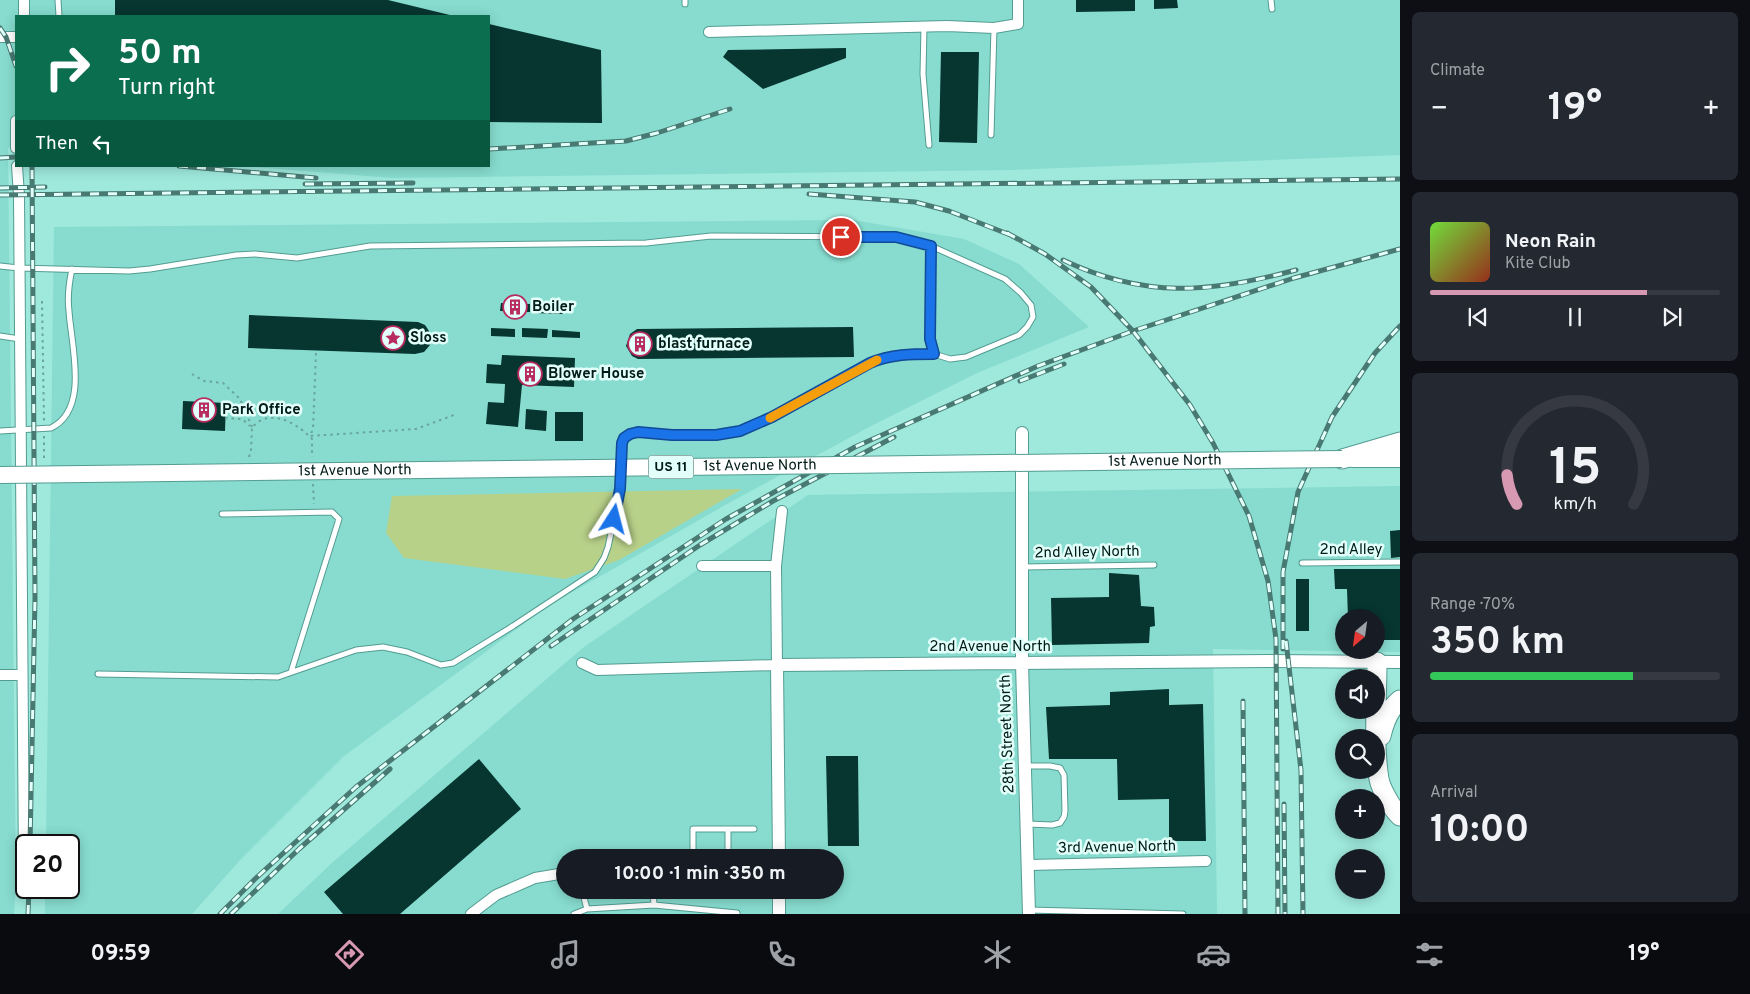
<!DOCTYPE html>
<meta charset="utf-8">
<style>
:root{--surface:#171b24;--page:#242831;--text:#f1f3f6;--muted:#9ea1a6;--line:#363941;--accent:#d799b2}
body{margin:0;font-family:Overpass,sans-serif;background:var(--page);color:var(--text);height:100vh;display:flex;flex-direction:column;font-size:19px;white-space:nowrap}
*{box-sizing:border-box;margin:0}
p{font-size:16px;color:var(--muted)}
.icon{flex:none;width:28px;height:28px;fill:none;stroke:currentColor;stroke-width:2;stroke-linecap:round;stroke-linejoin:round}
.map{position:relative;flex:1;overflow:hidden}
.details{display:flex;flex-direction:column;gap:12px;padding:12px;background:#0d0f14;width:350px}
.details>*{flex:none}
.hud{position:absolute;left:15px;top:15px;width:475px;height:152px;border-radius:0px;box-shadow:0 2px 12px #0003;background:#0b6e4f;color:#fff;overflow:hidden}
.needle{width:32px;rotate:209deg}
.tools{position:absolute;left:1335px;top:609px;display:grid;gap:10px}
.tools a{display:grid;place-items:center;width:50px;height:50px;border-radius:50%;background:var(--surface);box-shadow:0 2px 12px #0003;font-size:25px}
.speed{position:absolute;left:15px;top:834px;display:flex;gap:10px;font-size:25px;font-weight:700;text-align:center}
.speed>*{display:grid;place-content:center;width:65px;height:65px;border-radius:50%;background:var(--surface);box-shadow:0 2px 12px #0003;line-height:1}
.speed .limit{border:2px solid #111;border-radius:8px;background:#fff;color:#111}
.pin{position:absolute;display:grid;place-items:center;width:42px;height:42px;color:#fff;margin:-21px;border:2px solid #fff;border-radius:50%;box-shadow:0 1px 5px #0007}
.me{position:absolute;width:55px;margin:-28px;rotate:9deg;stroke-linejoin:round;filter:drop-shadow(0 0 4px #0008)}
.turn{display:flex;align-items:center;gap:18px;height:105px;padding:0 20px;font-size:22px}
.turn .icon{width:65px;height:65px;stroke-width:2.5}
.turn b{display:block;font-size:35px;line-height:42px}
.then{display:flex;align-items:center;height:48px;padding:0 20px;background:#0003;gap:10px;font-size:19px}
.big{font-size:38px;font-weight:700;line-height:1.1}
.details .widget{flex:1;display:flex;flex-direction:column;justify-content:center;gap:8px;min-width:0;padding:0 18px;border-radius:8px;background:var(--page)}
.details .dial{align-items:center;gap:0}
.dial svg{height:130px;overflow:visible;fill:none;stroke:var(--line);stroke-width:7;stroke-linecap:round;text-anchor:middle}
.dial text{fill:var(--text);stroke:none}
.song{display:flex;align-items:center;gap:15px}
.cover{width:60px;height:60px;border-radius:8px;background:linear-gradient(135deg,hsl(100 70% 55%),hsl(10 70% 35%))}
.played{height:5px;border-radius:2px;background:linear-gradient(90deg,var(--accent) 75%,var(--line) 75%)}
.keys{display:flex;justify-content:space-around;direction:ltr}
.heat{display:flex;justify-content:space-between;align-items:center;font-size:28px;direction:ltr}
.charge{height:8px;border-radius:4px;background:linear-gradient(90deg,#34c759 70%,var(--line) 0)}
.trip{position:absolute;left:556px;top:849px;width:288px;height:50px;border-radius:25px;background:var(--surface);box-shadow:0 2px 12px #0003;font-weight:700;line-height:50px;text-align:center}
.menu{display:flex;height:80px;justify-content:space-around;align-items:center;background:#090b0e;color:var(--muted)}
.menu .icon{width:35px;height:35px}
.menu .on{color:var(--accent)}
.menu b{font-size:22px;color:var(--text)}
main{display:flex;flex:1;min-height:0}
.map>svg:first-child{display:block}
.built{fill:#87dccf;fill-rule:evenodd}
.green{fill:#b8d189}
.building{fill:#073530}
.lines{fill:none;stroke-linecap:round;stroke-linejoin:round}
.service-casing{stroke:#539c92;stroke-width:7}
.minor-casing{stroke:#539c92;stroke-width:12}
.tertiary-casing{stroke:#539c92;stroke-width:14}
.primary-casing{stroke:#539c92;stroke-width:18}
.motorway-casing{stroke:#539c92;stroke-width:21}
.path{stroke:#6aa59c;stroke-width:2;stroke-dasharray:2.5 4;stroke-linecap:butt}
.service{stroke:#fff;stroke-width:5}
.minor{stroke:#fff;stroke-width:10}
.tertiary{stroke:#fff;stroke-width:12}
.primary{stroke:#fff;stroke-width:16}
.motorway{stroke:#fff;stroke-width:19}
.rail-casing{stroke:#487972;stroke-width:5}
.rail{stroke:#e3fffa;stroke-width:3;stroke-dasharray:9;stroke-linecap:butt}
.primary-bridge-casing{stroke:#539c92;stroke-width:18;stroke-linecap:butt}
.primary-bridge{stroke:#fff;stroke-width:16}
.route-casing{stroke:#114b97;stroke-width:12}
.route{stroke:#1a73e8;stroke-width:9}
.slow{stroke:#f59e0b;stroke-width:9}
.labels{text-anchor:middle;dominant-baseline:central;stroke-width:5;stroke-linejoin:round;paint-order:stroke}
.shield{fill:#e3fffa;stroke:#445f5c;stroke-width:1}
.shield-label{font-size:14px;font-weight:bold;fill:#001b18}
.poi-label{font-size:15px;font-weight:bold;fill:#001b18;stroke:#e3fffa;text-anchor:start}
.street-label{font-size:15px;fill:#001b18;stroke:#e3fffa}
</style>
<main>
<div class="map">
<svg width="1400" height="914" viewBox="0 0 1400 914">
<rect width="100%" height="100%" fill="#9ee8dc"/>
<!-- built -->
<path class="built" d="M0,0H1400V155L1012,170L392,178L240,166H489V16H16V148H8L16,883L14,914H0Z
M853,220L964,239L1019,264L1089,327L977,373L871,426L727,504L548,606L344,756L241,859L192,914H45V888H69V845H46L54,227Z
M1400,486V652L1213,649L1217,914H278L333,862L584,647L808,495ZM1344,618H1376V650H1344ZM565,858H835V890H565Z"/>
<!-- green -->
<path class="green" d="M742,489L619,560L565,579L404,558L386,533L392,496Z"/>
<!-- building -->
<path class="building" d="M115,0H388L454,16H115Z
M1076,0H1135V11L1076,12Z
M1154,0H1177L1178,8L1154,9Z
M489,24L601,50L602,123L489,122Z
M846,48V58L763,89L723,57L728,50Z
M941,52H979L977,143L939,142Z
M501,303L530,304V312L500,311Z
M534,305L563,306V314L533,313Z
M249,315L418,322L425,325L429,331L430,345L424,352L415,354L248,348Z
M853,327L854,357L638,359L632,356L626,346L630,334L637,329Z
M491,328L515,329V337L491,336Z
M522,328L548,329L547,338L522,337Z
M552,330L580,332V338L552,337Z
M502,355L575,358L574,387L522,385L518,427L486,424L488,402L504,403L505,384L486,383L487,364L501,365Z
M183,401L226,403L225,431L182,429Z
M526,409L547,411L546,431L525,429Z
M555,412H583V441H555Z
M1400,530V557L1391,558L1390,531Z
M1334,569H1400V640H1376V618H1348L1347,589H1335Z
M1109,573L1139,575L1141,606L1154,607L1155,626L1150,627L1149,643L1052,645L1051,598L1109,597Z
M1296,579H1309V631H1296Z
M1169,689V705L1203,704L1206,841H1169V799L1118,800L1117,759H1049L1046,707L1110,705V692Z
M826,756H858L859,846H828Z
M479,759L521,809L400,914H343L324,892Z"/>
<g class="lines">
<!-- service casing -->
<g class="service-casing">
<path id="service" d="M58,0L59,16
M685,0V4
M1271,0L1272,9
M924,27L923,74L929,145
M991,135L994,28
M0,266L19,268L129,271L150,269L236,255L255,254L297,258L370,246L646,243L711,236L897,237L931,246L1005,279L1021,293L1031,305L1033,317L1027,327L1019,335L966,357L950,359L934,354L930,339L931,246
M0,336L20,339
M0,431L51,428C90,409 71,345 69,311C67,296 69,283 72,269
M222,514L332,512L339,519L291,672
M1302,563L1400,562
M1022,567L1154,565
M98,674L278,677L356,650L383,647L407,652L441,665L453,663L513,626L595,572L604,558L608,547L614,519L619,489L622,443L624,438L630,434L638,433L672,435H716L740,431L772,417L870,363C891,354 912,354 934,354
M1026,766H1050L1060,768L1064,775L1065,811L1064,817L1060,823L1052,825L1028,824
M728,829V858
M693,858V829H754
M582,890L587,909
M653,890L654,905
M1029,910L1183,914
M574,914L587,909L654,905L737,913"/>
</g>
<!-- minor casing -->
<g class="minor-casing">
<path id="minor" d="M24,0V16
M709,32L947,26L994,28L1018,24V0
M0,37H16
M16,121V148
M17,166L19,195L24,873
M702,566H776
M582,663L597,670L777,665L776,566L782,511
M0,675H21
M1029,865L1206,861
M471,914L496,895L535,878L565,873"/>
</g>
<!-- tertiary casing -->
<g class="tertiary-casing">
<path id="tertiary" d="M1022,433V663L1029,914
M779,858L777,665L1269,661L1400,662
M779,890V914"/>
</g>
<!-- primary casing -->
<g class="primary-casing">
<path id="primary" d="M1352,459H1400"/>
</g>
<!-- motorway casing -->
<g class="motorway-casing">
<path id="motorway" d="M1342,459L1400,442
M1377,662C1377,700 1373,742 1379,779C1381,789 1392,809 1400,816
M1381,736C1384,723 1390,708 1400,700"/>
</g>
<!-- path -->
<path class="path" d="M42,301L44,421
M316,353L313,429L310,436L416,429L454,415
M192,374L204,381L223,383L240,399L252,427
M225,418L242,419L250,426
M44,436V461
M249,457L251,450L252,427C255,425 258,421 262,420C279,412 301,427 312,439V457
M313,484L314,504"/>
<!-- service -->
<use href="#service" class="service"/>
<!-- minor -->
<use href="#minor" class="minor"/>
<!-- tertiary -->
<use href="#tertiary" class="tertiary"/>
<!-- primary -->
<use href="#primary" class="primary"/>
<!-- motorway -->
<use href="#motorway" class="motorway"/>
<!-- rail casing -->
<g class="rail-casing">
<path id="rail" d="M0,28L6,37L16,66
M489,149L626,141L657,133L730,109
M0,158L16,157
M179,166L316,178
M305,184L413,183
M0,188L45,187
M809,194L915,202L949,211L1013,236
M0,195L1400,179
M1007,233L1045,254L1091,287L1133,331L1190,405L1213,443L1249,516L1268,581L1276,639L1278,914
M1063,260C1145,299 1210,293 1296,270
M1020,381L1064,364
M1286,641L1301,770L1303,914
M551,646L700,545L773,501L894,437
M1283,649V572L1298,492L1332,417L1375,353L1400,326
M1243,701L1245,914
M1284,804L1285,914
M30,845L35,598L32,166
M28,914L29,888
M220,914L255,879L356,787L573,619L726,519L855,447L1038,366L1133,331L1294,278L1400,249
M231,914L299,849L390,769"/>
</g>
<!-- rail -->
<use href="#rail" class="rail"/>
<!-- primary-bridge casing -->
<g class="primary-bridge-casing">
<g id="primary-bridge">
<path id="s1" d="M0,475L1342,459"/>
</g>
</g>
<!-- primary-bridge -->
<use href="#primary-bridge" class="primary-bridge"/>
</g>
<g class="lines">
<!-- route casing -->
<g class="route-casing">
<path id="route" d="M614,519L620,489L622,443L624,438L630,434L638,432L672,435H716L740,431L772,417L870,363C891,354 912,354 934,354L930,339L931,246L896,237H841"/>
</g>
<!-- route -->
<use href="#route" class="route"/>
<!-- slow -->
<path class="slow" d="M770,418L877,360"/>
</g>
<!-- icons -->
<defs>
<g id="building-ring" transform="scale(1.25)"><circle r="9.5" fill="#e3fffa" stroke="#b82b5f" stroke-width="1.5"/><path d="M-4-6H4V6H1V3H-1V6H-4ZM-2.5-4.3h1.7v1.8h-1.7ZM.8-4.3h1.7v1.8H.8ZM-2.5-1h1.7V.8h-1.7ZM.8-1h1.7V.8H.8Z" fill="#b82b5f"/></g>
<g id="sight-ring" transform="scale(1.25)"><circle r="9.5" fill="#e3fffa" stroke="#b82b5f" stroke-width="1.5"/><path d="M0-6L1.8-2.2L6-1.7L2.9 1.2L3.7 5.4L0 3.3L-3.7 5.4L-2.9 1.2L-6-1.7L-1.8-2.2Z" fill="#b82b5f"/></g>
</defs>
<g fill-rule="evenodd">
<use href="#building-ring" x="515" y="307"/>
<use href="#sight-ring" x="393" y="338"/>
<use href="#building-ring" x="640" y="344"/>
<use href="#building-ring" x="530" y="374"/>
<use href="#building-ring" x="204" y="410"/>
</g>
<g class="labels">
<!-- shield labels -->
<rect class="shield" x="648.5" y="455.5" width="45" height="23" rx="4"/>
<g class="shield-label">
<text x="671" y="467">US 11</text>
</g>
<!-- poi labels -->
<g class="poi-label">
<text x="532" y="307">Boiler</text>
<text x="410" y="338">Sloss</text>
<text x="658" y="344">blast furnace</text>
<text x="548" y="374">Blower House</text>
<text x="222" y="410">Park Office</text>
</g>
<!-- street labels -->
<g class="street-label">
<text stroke="none"><textPath href="#s1" startOffset="1165">1st Avenue North</textPath></text>
<text stroke="none"><textPath href="#s1" startOffset="760">1st Avenue North</textPath></text>
<text stroke="none"><textPath href="#s1" startOffset="355">1st Avenue North</textPath></text>
<text x="1351" y="550">2nd Alley</text>
<text transform="translate(1087 553) rotate(-1)">2nd Alley North</text>
<text x="990" y="647">2nd Avenue North</text>
<text transform="translate(1008 734) rotate(-92)">28th Street North</text>
<text transform="translate(1117 848) rotate(-1)">3rd Avenue North</text>
</g>
</g>
</svg>
<div class="tools">
<a><svg class="needle" viewBox="-14 -14 28 28"><path d="M0-13l5 13h-10z" fill="#e53935"/><path d="M0 13l5-13h-10z" fill="#9ea1a6"/></svg></a>
<a><svg class="icon" aria-label="sound" viewBox="0 0 24 24"><path d="M4 9h4l5-4v14l-5-4H4zM17 9q2 3 0 6"/></svg></a>
<a><svg class="icon" aria-label="search" viewBox="0 0 24 24"><circle cx="10" cy="10" r="6"/><path d="M15 15l6 6"/></svg></a>
<a>+</a>
<a>−</a>
</div>
<div class="speed"><div class="limit">20</div></div>
<div class="pin" style="left:841px;top:237px;background:#d93025"><svg class="icon" aria-label="arrive" viewBox="0 0 24 24"><path d="M6 21V4h12l-3 4 3 4H6"/></svg></div>
<svg class="me" style="left:614px;top:519px" viewBox="-20 -20 40 40"><path d="M0-17L14 15 0 8-14 15z" fill="#1a73e8" stroke="#fff" stroke-width="4"/></svg>
<div class="trip">10:00 · 1 min · 350 m</div>
<div class="hud">
<div class="turn"><svg class="icon" aria-label="right" viewBox="0 0 24 24"><path d="M7 20v-9h11M14 6l5 5-5 5"/></svg><div><b>50 m</b>Turn right</div></div>
<div class="then">Then<svg class="icon" aria-label="left" viewBox="0 0 24 24"><path d="M17 20v-9H6M10 6l-5 5 5 5"/></svg></div>
</div>
</div>
<section class="details">
<div class="widget"><p>Climate</p>
<div class="heat"><a>−</a><b class="big">19°</b><a>+</a></div>
</div>
<div class="widget">
<div class="song"><i class="cover"></i><div><b>Neon Rain</b><p>Kite Club</p></div></div>
<div class="played"></div>
<div class="keys"><svg class="icon" aria-label="previous" viewBox="0 0 24 24"><path d="M18 5L8 12l10 7zM5 5v14"/></svg><svg class="icon" aria-label="pause" viewBox="0 0 24 24"><path d="M8 5v14M16 5v14"/></svg><svg class="icon" aria-label="next" viewBox="0 0 24 24"><path d="M6 5l10 7-10 7zM19 5v14"/></svg></div>
</div>
<div class="widget dial"><svg viewBox="0 0 100 80">
<path d="M14 69A42 42 0 1 1 86 69"/>
<path d="M14 69A42 42 0 0 1 8 51" stroke="#d799b2"/>
<text x="50" y="56" font-size="32" font-weight="700">15</text>
<text x="50" y="72" font-size="11">km/h</text>
</svg></div>
<div class="widget"><p>Range · 70%</p><b class="big">350 km</b><div class="charge"></div></div>
<div class="widget"><p>Arrival</p><b class="big">10:00</b></div>
</section>
</main>
<nav class="menu">
<b>09:59</b>
<svg class="icon on" aria-label="directions" viewBox="0 0 24 24"><path d="M12 3l9 9-9 9-9-9zM9 14v-3h6M13 9l2 2-2 2"/></svg>
<svg class="icon" aria-label="music" viewBox="0 0 24 24"><path d="M9 18V5l10-2v13"/><circle cx="6" cy="18" r="3"/><circle cx="16" cy="16" r="3"/></svg>
<svg class="icon" aria-label="phone" viewBox="0 0 24 24"><path d="M5 4h4l2 5-3 2q2 4 5 5l2-3 5 2v4C11 20 4 13 5 4z"/></svg>
<svg class="icon" aria-label="climate" viewBox="0 0 24 24"><path d="M12 3v18M4 7l16 10M4 17L20 7"/></svg>
<svg class="icon" aria-label="car" viewBox="0 0 24 24"><path d="M5 17H2v-5l4-1 3-4h7l3 4 3 1v5h-3M9 17h6M6 11h13"/><circle cx="7" cy="17" r="2"/><circle cx="17" cy="17" r="2"/></svg>
<svg class="icon" aria-label="filters" viewBox="0 0 24 24"><path d="M4 7h16M4 17h16"/><circle cx="9" cy="7" r="2"/><circle cx="15" cy="17" r="2"/></svg>
<b>19°</b>
</nav>
